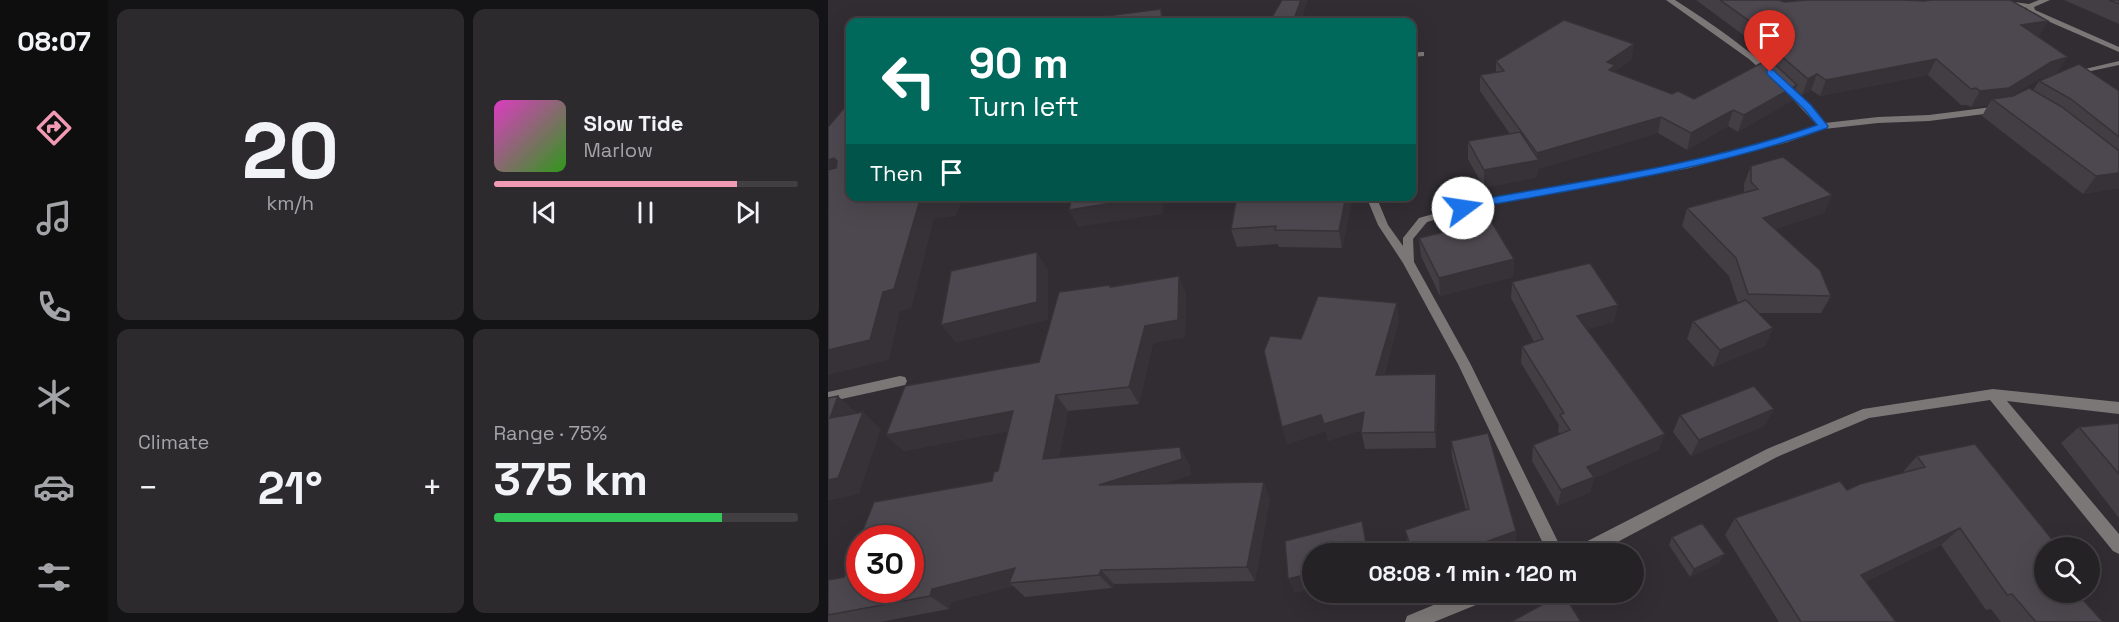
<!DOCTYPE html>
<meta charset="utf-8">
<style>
:root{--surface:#252226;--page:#2d2a2e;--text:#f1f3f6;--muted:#a3a4a7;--line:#423f43;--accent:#f19ab4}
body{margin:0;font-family:"Space Grotesk",sans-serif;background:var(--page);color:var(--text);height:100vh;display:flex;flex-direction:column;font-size:22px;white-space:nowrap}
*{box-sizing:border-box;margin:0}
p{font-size:20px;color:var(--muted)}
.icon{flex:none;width:33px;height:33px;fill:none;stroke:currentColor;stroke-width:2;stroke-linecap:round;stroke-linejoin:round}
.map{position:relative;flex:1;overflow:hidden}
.details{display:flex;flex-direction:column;gap:9px;padding:9px;background:#141315;width:720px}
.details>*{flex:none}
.banner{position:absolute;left:18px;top:18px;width:570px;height:183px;border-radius:12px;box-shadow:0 6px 24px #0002,0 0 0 2px var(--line);background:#00695c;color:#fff;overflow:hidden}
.fabs{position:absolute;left:1206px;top:537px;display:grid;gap:12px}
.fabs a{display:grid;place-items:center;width:66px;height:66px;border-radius:50%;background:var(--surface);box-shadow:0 6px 24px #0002,0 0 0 2px var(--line);font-size:30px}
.speed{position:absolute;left:18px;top:525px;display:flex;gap:12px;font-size:30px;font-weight:700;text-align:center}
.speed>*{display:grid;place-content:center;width:78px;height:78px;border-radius:50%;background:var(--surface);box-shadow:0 6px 24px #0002,0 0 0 2px var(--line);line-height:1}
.speed .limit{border:9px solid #d22;background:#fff;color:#111}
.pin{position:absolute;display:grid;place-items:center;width:51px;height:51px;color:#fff;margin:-62px -26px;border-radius:50% 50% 50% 0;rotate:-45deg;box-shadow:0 0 6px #0007}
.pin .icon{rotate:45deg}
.me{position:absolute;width:66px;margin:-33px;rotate:76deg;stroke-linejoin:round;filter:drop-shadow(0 0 4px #0008)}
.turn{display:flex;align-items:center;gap:21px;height:126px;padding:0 24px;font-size:27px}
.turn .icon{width:78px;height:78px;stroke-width:2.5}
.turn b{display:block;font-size:42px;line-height:51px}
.then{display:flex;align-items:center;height:57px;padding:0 24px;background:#0003;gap:12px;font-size:22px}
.big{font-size:45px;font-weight:800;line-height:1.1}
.details .card{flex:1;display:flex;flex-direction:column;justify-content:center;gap:9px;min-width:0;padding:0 21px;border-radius:12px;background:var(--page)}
.details .dial{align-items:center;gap:0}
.dial b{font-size:78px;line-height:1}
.song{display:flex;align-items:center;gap:18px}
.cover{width:72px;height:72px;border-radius:9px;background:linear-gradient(135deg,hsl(310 70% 55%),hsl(110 70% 35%))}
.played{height:6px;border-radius:3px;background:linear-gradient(90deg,var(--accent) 80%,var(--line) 80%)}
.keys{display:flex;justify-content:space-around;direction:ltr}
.heat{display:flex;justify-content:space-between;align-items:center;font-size:33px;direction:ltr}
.charge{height:9px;border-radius:4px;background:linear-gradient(90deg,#34c759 75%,var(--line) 0)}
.details .tiles{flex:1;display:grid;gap:9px;grid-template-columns:repeat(2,1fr)}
.trip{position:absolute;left:474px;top:543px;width:342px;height:60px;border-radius:30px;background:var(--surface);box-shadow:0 6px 24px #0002,0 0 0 2px var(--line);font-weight:800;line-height:60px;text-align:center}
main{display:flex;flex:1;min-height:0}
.tab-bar{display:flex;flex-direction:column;width:108px;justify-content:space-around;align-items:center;background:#0f0e0f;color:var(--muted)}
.tab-bar .icon{width:42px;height:42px}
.tab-bar .current{color:var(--accent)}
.tab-bar b{font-size:27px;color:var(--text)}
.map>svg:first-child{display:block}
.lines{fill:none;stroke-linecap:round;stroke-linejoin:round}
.street{fill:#7c7777;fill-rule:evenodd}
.wall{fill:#423e44}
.shaded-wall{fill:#363237}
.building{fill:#4d484f;stroke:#363237;stroke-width:1.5;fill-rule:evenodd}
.route{fill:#1a73e8;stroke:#114b97;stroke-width:1.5}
</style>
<main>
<nav class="tab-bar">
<b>08:07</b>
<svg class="icon current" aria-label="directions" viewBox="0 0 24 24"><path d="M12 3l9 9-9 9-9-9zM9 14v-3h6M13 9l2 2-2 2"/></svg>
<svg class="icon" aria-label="music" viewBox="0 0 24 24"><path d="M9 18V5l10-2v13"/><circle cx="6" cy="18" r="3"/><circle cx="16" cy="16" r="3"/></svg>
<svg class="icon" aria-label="phone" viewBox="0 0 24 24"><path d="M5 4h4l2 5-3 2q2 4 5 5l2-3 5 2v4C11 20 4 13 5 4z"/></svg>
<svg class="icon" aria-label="climate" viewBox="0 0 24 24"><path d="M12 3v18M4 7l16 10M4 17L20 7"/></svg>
<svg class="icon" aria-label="car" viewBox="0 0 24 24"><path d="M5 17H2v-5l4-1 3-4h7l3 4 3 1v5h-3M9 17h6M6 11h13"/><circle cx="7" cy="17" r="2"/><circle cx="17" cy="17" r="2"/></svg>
<svg class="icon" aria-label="filters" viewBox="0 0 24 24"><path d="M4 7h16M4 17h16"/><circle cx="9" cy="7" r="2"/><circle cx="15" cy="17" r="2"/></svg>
</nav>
<section class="details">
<div class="tiles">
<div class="card dial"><b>20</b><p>km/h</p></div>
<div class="card">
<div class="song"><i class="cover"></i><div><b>Slow Tide</b><p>Marlow</p></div></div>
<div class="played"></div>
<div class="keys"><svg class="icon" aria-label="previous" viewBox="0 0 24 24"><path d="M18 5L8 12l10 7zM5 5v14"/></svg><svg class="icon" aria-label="pause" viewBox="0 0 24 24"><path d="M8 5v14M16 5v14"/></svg><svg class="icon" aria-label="next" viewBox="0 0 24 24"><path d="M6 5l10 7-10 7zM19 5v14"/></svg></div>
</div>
<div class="card"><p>Climate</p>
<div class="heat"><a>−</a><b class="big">21°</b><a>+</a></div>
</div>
<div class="card"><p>Range · 75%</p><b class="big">375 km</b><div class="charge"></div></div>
</div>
</section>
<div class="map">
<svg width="1291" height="622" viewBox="0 0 1291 622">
<rect width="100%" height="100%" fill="#312d33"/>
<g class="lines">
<!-- street -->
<path class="street" d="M838,0H847C902,35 954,74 997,123L1050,117L1101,115L1172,106L1176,109L1172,112L1101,121L1050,123L996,129L960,142L862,168L656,206L599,222L585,239L586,262L642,363L736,554H720L630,364L575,263L550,225L538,196H548L560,225L575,246V238L591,218L655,200L861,162L954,138L989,125L958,92L921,59Z
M1170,0L1201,4L1211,0H1222L1206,7L1207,10L1291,47V52L1201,13L1199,8L1171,2Z
M593,52H596V56L584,57V53Z
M1291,61V65L1244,75L1240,73Z
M72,376L77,377L79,381L77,385L0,402V392Z
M1165,389L1291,402V414L1179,401L1291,534V554L1285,551L1162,400L1041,418L949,457L767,554H742L744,549L939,449L1035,409Z
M637,592H667L665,598L606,622H577L579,616Z"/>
</g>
<!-- wall -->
<path class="wall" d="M868,0H951L956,2L1220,21L1211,36L1229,73L1213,78L1183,96L1205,90L1211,81L1291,91V188L1255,194L1154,116L1160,105L1143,107L1139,105H1133L1100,75L992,96L983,90L974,95L968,90L963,101L910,132L900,126L859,150L830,133L710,169L709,177L656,188L640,159V141L682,134L652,91V75L668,72V61L806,44L803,60L786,72L844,94L866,99L947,65L949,60Z
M1236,0H1291V24Z
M923,166L1004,195L996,213L947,229L1003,296L993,313H930L945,328L937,346L885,367L859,339L865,321L910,303L901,276L854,226L859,208L916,192V184Z
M409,196H525L514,248L451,247L450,244L409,247L403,229Z
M591,238L686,259L685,277L612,296L593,256Z
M684,282L786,322L759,329L831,450L766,478L762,492L730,506L704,461L705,445L732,434L730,431L731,425L693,363L694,346L706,342L683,298Z
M282,285L283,287L358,293L357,337L325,343L311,404L240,411L231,457L361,463L363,475L334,484L442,498L427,581L286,584L284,588L197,597L185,586L123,602L121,609L52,622H0V580L16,577L164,481L170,471L180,431L76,451L58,435L211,362Z
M571,321L556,375L609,391L608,448L537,449L533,430L500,441L498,431L459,444L473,339Z
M946,409L936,426L863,456L845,432L852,415Z
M1291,423V518L1233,443L1251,427Z
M623,441L688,531L687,546L666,554H582L580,546L577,530L638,510L624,457Z
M1089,456L1216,592L1275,622H1173L1163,609L1158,610L1113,545L1038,581L1068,622H951L897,535L907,518L1019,490L1074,473Z
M844,537L892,562L862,577L841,545Z"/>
<!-- shaded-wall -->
<path class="shaded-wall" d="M473,0H480L473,22H465Z
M333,9L338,22H334Z
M1220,21L1211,36L1193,25Z
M806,44L803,60L780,76L779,62Z
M1240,57L1229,73L1213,78L1171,104L1164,99L1160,105L1143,107L1152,91L1223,62Z
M1108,59L1100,75L992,96L998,80Z
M989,74L983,90L974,95L980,79Z
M969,85L963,101L910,132L916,115Z
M905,110L900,126L859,150L863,133Z
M833,117L830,133L710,169L709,177L656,188V170L709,160V153Z
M6,158L22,178L0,182V160Z
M1291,173V188L1255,194L1268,176Z
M1004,195L996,213L928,236L935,218Z
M136,196L128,216L106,219L83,309L72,311L61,360L0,375V350L55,292L92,200L115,197Z
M326,196H336L335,214L250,227L241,210Z
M518,196H525L514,248L511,231Z
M209,252L220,270V320L128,343L113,325Z
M686,259L685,277L612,296L611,278Z
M351,276L358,293L357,337L325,343L311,404L301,387L317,326Z
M569,303L571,321L551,392L548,375Z
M790,305L786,322L746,333L749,316Z
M945,328L937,346L885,367L892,350Z
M608,374L609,391L608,448L607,432Z
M228,395L240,411L228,474L215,459Z
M10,396L29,413L2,418Z
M946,409L936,426L863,456L871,440Z
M185,411L199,428L76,451L58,435Z
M35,412L53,429L31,494L0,501V480Z
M536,412L539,429L500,441L498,431L459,444L454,427L493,415Z
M837,434L831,450L766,478L762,492L730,506L733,490L759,467Z
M352,447L361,463L363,475L283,501L271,485Z
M436,482L442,498L427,581L419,567Z
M534,521L538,537L541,554H540Z
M1132,528L1113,545L1018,590L1033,575Z
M688,531L687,546L666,554H624Z
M897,554L892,562L862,577L866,569Z
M187,568L181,583L185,586L123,602L121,609L102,596L104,589Z
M273,570L286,584L284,588L271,575Z
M484,573V589L467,593L460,579Z"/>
<!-- building -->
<path class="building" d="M454,0H473L465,22H441Z
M892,0H951L956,2L979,0H1075L1096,1L1104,0H1182L1220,21L1193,25L1240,57L1223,62L1181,88L1152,91L1148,88L1143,89L1108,59L998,80L989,74L980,79L951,54L962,50Z
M1281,0H1291V4Z
M333,9L334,22H239V21Z
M736,20L806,44L779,62L787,65L781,70L844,94L850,91L866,99L941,59L969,85L916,115L905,110L863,133L833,117L709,153L652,75L676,71L668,61Z
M1251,64L1291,91V137L1243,99L1211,81Z
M1201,88L1234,107L1291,151V173L1268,176L1164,99L1185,96Z
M22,101V196H115L92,200L66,289L55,292L42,340L0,350V170L8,168L9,161L6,158L0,160V127Z
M692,132L711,160L656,170L640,141Z
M955,157L1004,195L935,218L992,270L1003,296L920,294L908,258L859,208L930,189L923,182V166Z
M244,196H326L241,210Z
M409,196H518L511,231L447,230L448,226L403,229Z
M663,221L686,259L611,278L591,238Z
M209,252V302L113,325L123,271Z
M762,263L790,305L749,316L837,434L759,467L766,477L733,490L705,445L742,430L732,415L736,413L694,346L715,339L684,282Z
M351,276L350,320L317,326L301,387L228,395L215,459L352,447L354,459L271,485L436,482L419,567L273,570L271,575L181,583L187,568L104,589L102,596L0,615V580L16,577L46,502L164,481L166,472L170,471L185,411L58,435L77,386L211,362L231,292L282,285V287ZM32,538H82V590H32Z
M490,296L569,303L548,375L608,374L607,432L533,433L536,412L496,424L493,415L454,427L436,351L442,336L473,339Z
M918,300L945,328L892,350L865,321Z
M926,386L946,409L871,440L852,415Z
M10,396L2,418L35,412L10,478L0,480V398Z
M1291,423V474L1251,427Z
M660,433L688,531L624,554H585L577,530L641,509L623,441Z
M1147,444L1231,548H1216V592H1248L1275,622H1208L1184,594L1179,595L1132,528L1033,575L1068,622H973L907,518L1012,481L1019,490L1032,484L1097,467L1089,456Z
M534,521L540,554H484V573L460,579L457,541Z
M874,523L897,554L866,569L844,537Z
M735,593L753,622H683Z"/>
<!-- route -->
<path class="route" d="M939,70H945L983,105L1000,126L999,128C888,168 772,185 656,206L635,212L629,208L631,206L655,199C767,179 881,163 989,125L976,109L939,74Z"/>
</svg>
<div class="fabs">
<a><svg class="icon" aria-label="search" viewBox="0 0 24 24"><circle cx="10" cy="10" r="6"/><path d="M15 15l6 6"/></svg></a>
</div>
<div class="speed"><div class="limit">30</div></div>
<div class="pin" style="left:942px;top:72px;background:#d93025"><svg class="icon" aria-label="arrive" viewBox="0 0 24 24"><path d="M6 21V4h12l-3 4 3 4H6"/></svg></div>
<svg class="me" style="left:635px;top:208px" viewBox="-20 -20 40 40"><circle r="19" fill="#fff"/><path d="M0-13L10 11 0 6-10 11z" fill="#1a73e8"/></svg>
<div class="trip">08:08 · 1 min · 120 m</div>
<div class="banner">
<div class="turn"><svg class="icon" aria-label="left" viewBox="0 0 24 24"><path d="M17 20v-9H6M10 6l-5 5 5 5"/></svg><div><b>90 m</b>Turn left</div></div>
<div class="then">Then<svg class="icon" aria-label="arrive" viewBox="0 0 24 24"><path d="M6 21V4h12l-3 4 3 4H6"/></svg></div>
</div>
</div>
</main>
